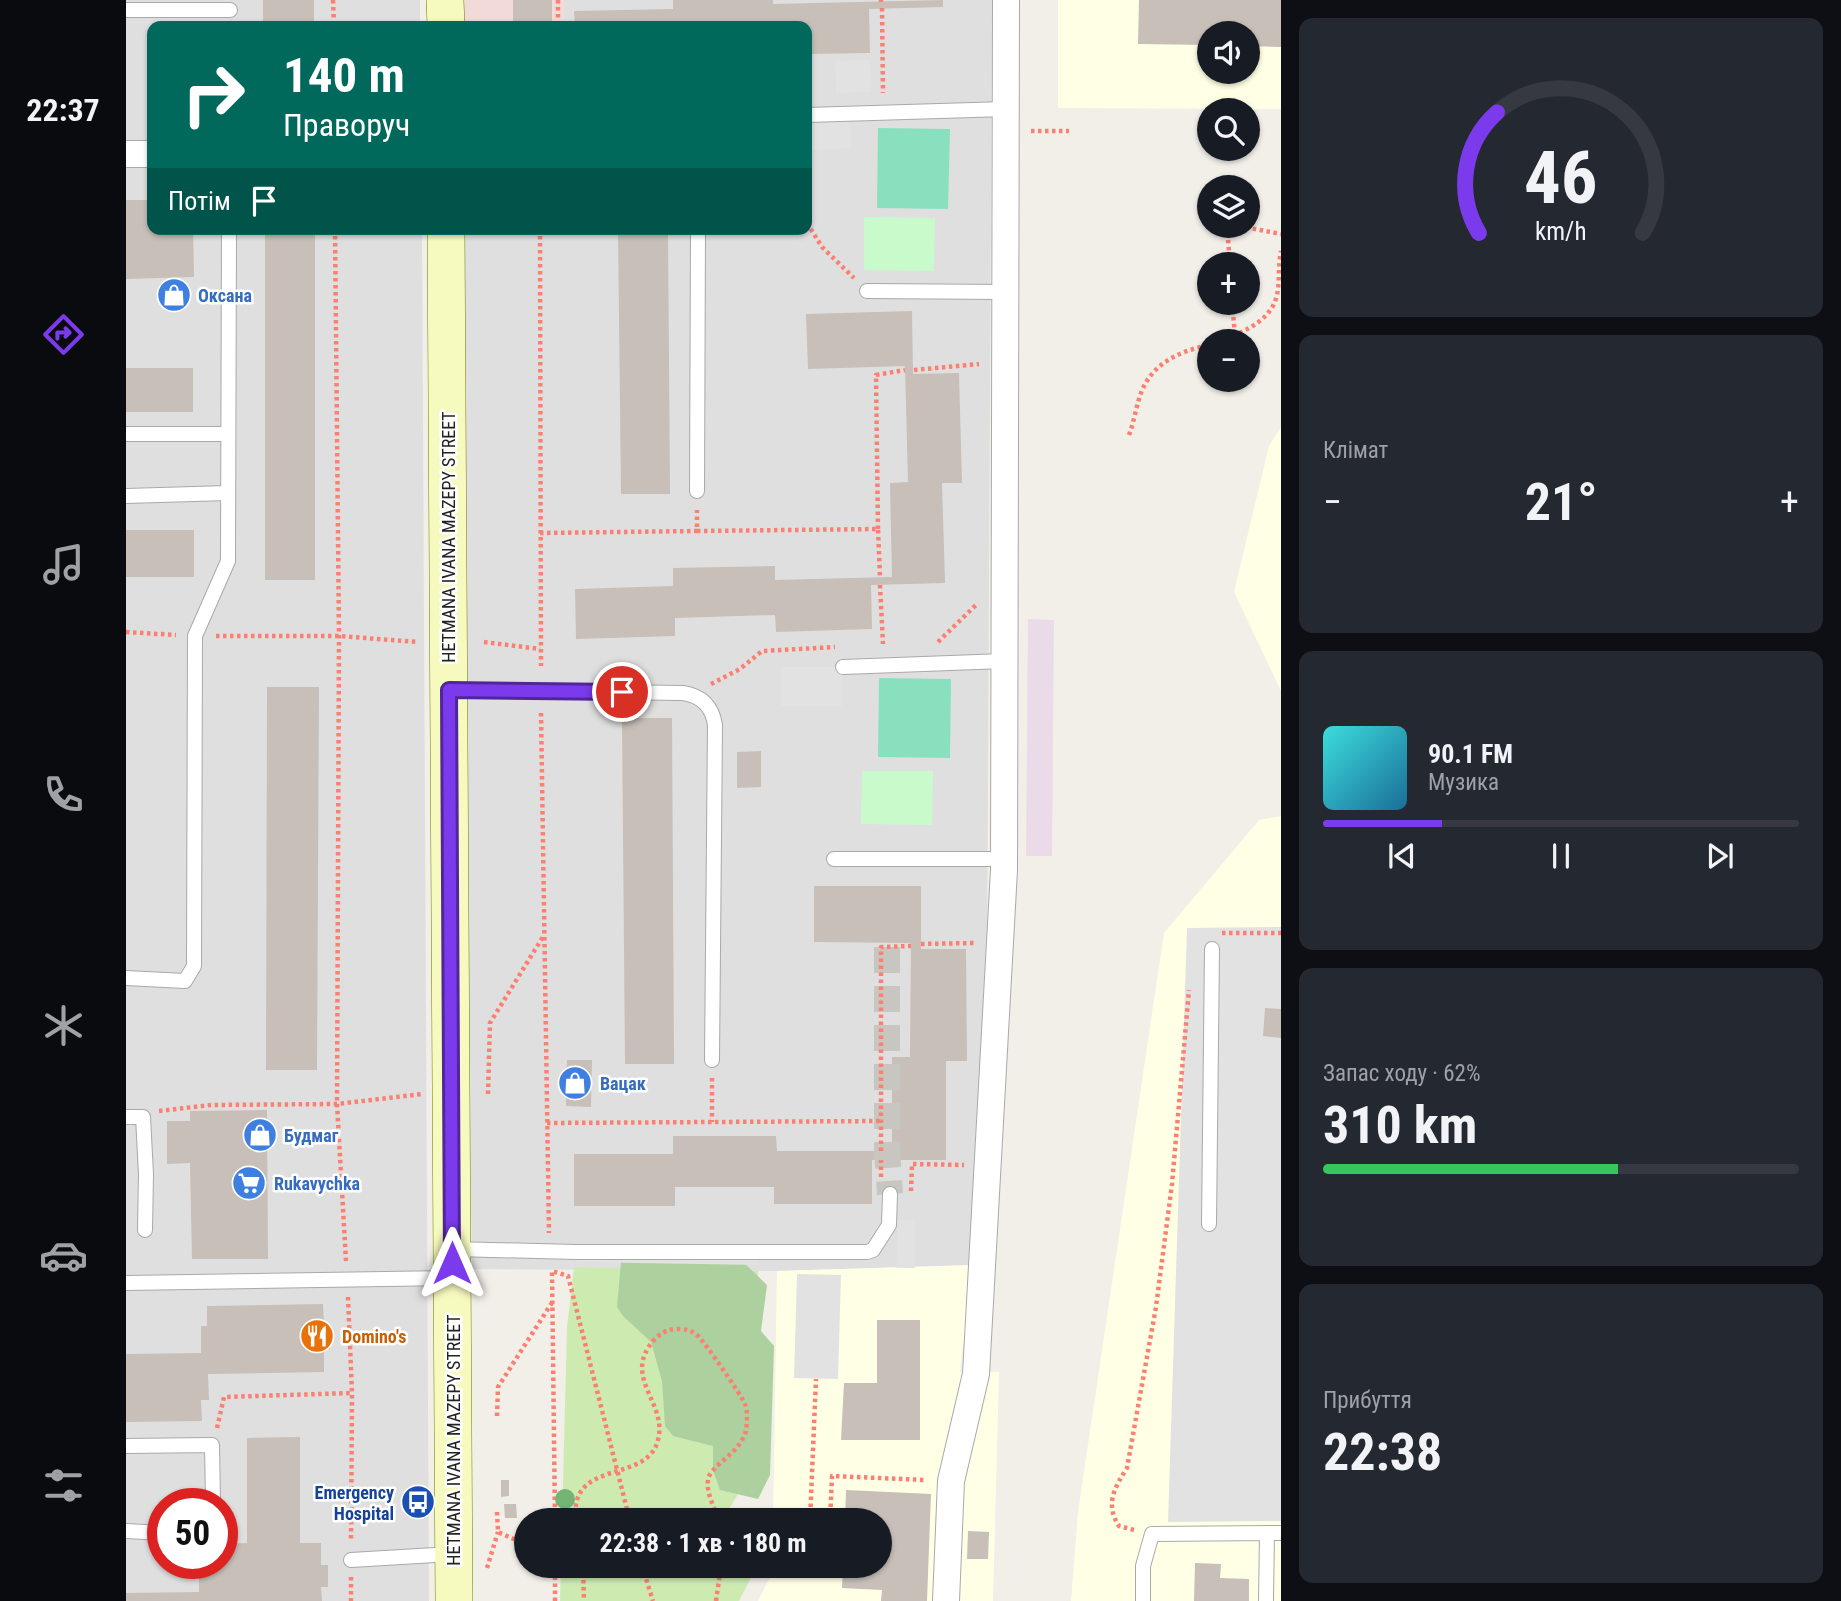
<!DOCTYPE html>
<html lang="uk">
<meta charset="utf-8">
<style>
:root{--surface:#171b24;--page:#242831;--text:#f1f3f6;--muted:#9ea1a6;--line:#363941;--accent:#7c3aed}
body{margin:0;font-family:"Roboto Condensed",sans-serif;background:var(--page);color:var(--text);height:100vh;display:flex;flex-direction:column;font-size:26px;white-space:nowrap}
*{box-sizing:border-box;margin:0}
p{font-size:23px;color:var(--muted)}
.icon{flex:none;width:38px;height:38px;fill:none;stroke:currentColor;stroke-width:2;stroke-linecap:round;stroke-linejoin:round}
.map{position:relative;flex:1;overflow:hidden}
.drawer{display:flex;flex-direction:column;gap:18px;padding:18px;background:#0d0f14;width:560px}
.drawer>*{flex:none}
.top-card{position:absolute;left:21px;top:21px;width:665px;height:214px;border-radius:14px;box-shadow:0 2px 5px #0004;background:#00695c;color:#fff;overflow:hidden}
.tools{position:absolute;left:1071px;top:21px;display:grid;gap:14px}
.tools a{display:grid;place-items:center;width:63px;height:63px;border-radius:50%;background:var(--surface);box-shadow:0 2px 5px #0004;font-size:35px}
.speed{position:absolute;left:21px;top:1488px;display:flex;gap:14px;font-size:35px;font-weight:700;text-align:center}
.speed>*{display:grid;place-content:center;width:91px;height:91px;border-radius:50%;background:var(--surface);box-shadow:0 2px 5px #0004;line-height:1}
.speed .limit{border:10px solid #d22;background:#fff;color:#111}
.pin{position:absolute;display:grid;place-items:center;width:60px;height:60px;color:#fff;margin:-30px;border:4px solid #fff;border-radius:50%;box-shadow:0 2px 7px #0007}
.me{position:absolute;width:77px;margin:-38px;rotate:0deg;stroke-linejoin:round;filter:drop-shadow(0 0 5px #0008)}
.turn{display:flex;align-items:center;gap:24px;height:147px;padding:0 21px;font-size:32px}
.turn .icon{width:91px;height:91px;stroke-width:2.5}
.turn b{display:block;font-size:49px;line-height:60px}
.then{display:flex;align-items:center;height:66px;padding:0 21px;background:#0003;gap:14px;font-size:26px}
.big{font-size:52px;font-weight:700;line-height:1.1}
.drawer .tile{flex:1;display:flex;flex-direction:column;justify-content:center;gap:10px;min-width:0;padding:0 24px;border-radius:14px;background:var(--page)}
.drawer .dial{align-items:center;gap:0}
.dial svg{height:182px;overflow:visible;fill:none;stroke:var(--line);stroke-width:7;stroke-linecap:round;text-anchor:middle}
.dial text{fill:var(--text);stroke:none}
.song{display:flex;align-items:center;gap:21px}
.cover{width:84px;height:84px;border-radius:10px;background:linear-gradient(135deg,hsl(180 70% 55%),hsl(200 70% 35%))}
.played{height:7px;border-radius:4px;background:linear-gradient(90deg,var(--accent) 25%,var(--line) 25%)}
.keys{display:flex;justify-content:space-around;direction:ltr}
.heat{display:flex;justify-content:space-between;align-items:center;font-size:38px;direction:ltr}
.charge{height:10px;border-radius:5px;background:linear-gradient(90deg,#34c759 62%,var(--line) 0)}
.trip{position:absolute;left:388px;top:1508px;width:378px;height:70px;border-radius:35px;background:var(--surface);box-shadow:0 2px 5px #0004;font-weight:700;line-height:70px;text-align:center}
main{display:flex;flex:1;min-height:0}
.tabs{display:flex;flex-direction:column;width:126px;justify-content:space-around;align-items:center;background:#090b0e;color:var(--muted)}
.tabs .icon{width:49px;height:49px}
.tabs .active{color:var(--accent)}
.tabs b{font-size:32px;color:var(--text)}
.map>svg:first-child{display:block}
.residential{fill:#e0dfdf;fill-rule:evenodd}
.commercial{fill:#f2dad9}
.industrial{fill:#ebdbe8}
.education{fill:#ffffe5;fill-rule:evenodd}
.grass{fill:#cdebb0}
.forest{fill:#add19e}
.park{fill:#c8facc}
.pitch{fill:#88e0be}
.parking{fill:#e2e2e2}
.building{fill:#c7bfb8}
.lines{fill:none;stroke-linecap:round;stroke-linejoin:round}
.minor-tunnel{stroke:#c8c6c1;stroke-width:26;stroke-dasharray:26 13;stroke-linecap:butt}
.service-casing{stroke:#a9a9a9;stroke-width:16}
.minor-casing{stroke:#a9a9a9;stroke-width:28}
.secondary-casing{stroke:#707d05;stroke-width:38}
.path{stroke:#fa8072;stroke-width:4.5;stroke-dasharray:3.5 3.5;stroke-linecap:butt}
.service{stroke:#fff;stroke-width:14}
.minor{stroke:#fff;stroke-width:26}
.secondary{stroke:#f7fabf;stroke-width:37}
.tree{fill:#74b475}
.route-casing{stroke:#51269a;stroke-width:18}
.route{stroke:#7c3aed;stroke-width:12}
.labels{text-anchor:middle;dominant-baseline:central;stroke-width:5;stroke-linejoin:round;paint-order:stroke}
.shop-label{font-size:18px;font-weight:bold;fill:#366cbe;stroke:#fff;text-anchor:start}
.street-label{font-size:18px;fill:#222;stroke:#fff}
.food-label{font-size:18px;font-weight:bold;fill:#c56008;stroke:#fff;text-anchor:start}
.transit-label{font-size:18px;font-weight:bold;fill:#164399;stroke:#fff;text-anchor:end}
</style>
<main>
<nav class="tabs">
<b>22:37</b>
<svg class="icon active" aria-label="directions" viewBox="0 0 24 24"><path d="M12 3l9 9-9 9-9-9zM9 14v-3h6M13 9l2 2-2 2"/></svg>
<svg class="icon" aria-label="music" viewBox="0 0 24 24"><path d="M9 18V5l10-2v13"/><circle cx="6" cy="18" r="3"/><circle cx="16" cy="16" r="3"/></svg>
<svg class="icon" aria-label="phone" viewBox="0 0 24 24"><path d="M5 4h4l2 5-3 2q2 4 5 5l2-3 5 2v4C11 20 4 13 5 4z"/></svg>
<svg class="icon" aria-label="climate" viewBox="0 0 24 24"><path d="M12 3v18M4 7l16 10M4 17L20 7"/></svg>
<svg class="icon" aria-label="car" viewBox="0 0 24 24"><path d="M5 17H2v-5l4-1 3-4h7l3 4 3 1v5h-3M9 17h6M6 11h13"/><circle cx="7" cy="17" r="2"/><circle cx="17" cy="17" r="2"/></svg>
<svg class="icon" aria-label="filters" viewBox="0 0 24 24"><path d="M4 7h16M4 17h16"/><circle cx="9" cy="7" r="2"/><circle cx="15" cy="17" r="2"/></svg>
</nav>
<div class="map">
<svg width="1155" height="1601" viewBox="0 0 1155 1601">
<rect width="100%" height="100%" fill="#f2efe9"/>
<!-- residential -->
<path class="residential" d="M0,0H294V26H26V229H296L303,1601H0ZM37,1503H96V1563H37Z
M438,0H866L861,967L846,1265L651,1271L346,1269L331,229H681V26H437Z"/>
<!-- commercial -->
<path class="commercial" d="M330,0H438L437,26H330Z"/>
<!-- industrial -->
<path class="industrial" d="M902,619L928,620L926,856H900Z"/>
<!-- education -->
<path class="education" d="M932,0H1155V109L932,108ZM1083,33H1122V72H1083Z
M1155,427V691L1108,592L1143,446Z
M1155,816V1601H945L952,1512L1038,933L1133,820Z
M846,1265L834,1372H873L867,1601H632L646,1573L647,1566H754V1521H647L651,1271Z"/>
<!-- grass -->
<path class="grass" d="M448,1267L632,1271L629,1342L631,1464L604,1507L603,1521H436L441,1327Z
M435,1566H631L613,1601H434Z"/>
<!-- forest -->
<path class="forest" d="M615,1260L641,1285L635,1331L648,1346L644,1475L632,1499L594,1490L587,1470V1446L547,1436L539,1426L536,1381L525,1342L497,1316L491,1307L495,1262Z"/>
<!-- park -->
<path class="park" d="M738,217L809,218L808,271L738,270Z
M736,771H807L806,825L735,824Z"/>
<!-- pitch -->
<path class="pitch" d="M752,128L824,129L822,209L751,208Z
M753,678L825,679L824,758L752,757Z"/>
<!-- parking -->
<path class="parking" d="M744,60L745,92L710,93L709,61Z
M724,113L725,148L681,150V115Z
M655,667H717L716,706H655Z
M1155,927V1521L1042,1522L1061,928Z
M772,1220H789V1268H771Z
M450,1252H633V1265L451,1262Z
M671,1274L715,1275L712,1379L668,1378Z"/>
<!-- building -->
<path class="building" d="M137,0H188V26H137Z
M387,0H426V26H387Z
M547,0H647V4L817,0V7L743,9L744,53L681,54V26H449L448,11L547,9Z
M1013,0H1155V47L1122,46V33H1083V45L1012,44Z
M0,200H26V229H67L68,277L0,279Z
M139,229H189V580H139Z
M492,229H542L544,494H495Z
M786,311L787,374L833,373L836,483H816L819,583L745,585L746,629L650,632L649,615L549,618V636L450,639L449,589L547,586V568L649,566V580L766,577L764,483L782,482L779,366L682,369L680,314Z
M0,368H67V412H0Z
M0,530H68V577H0Z
M141,687H193L191,1070H140Z
M496,718H546L548,1064H499Z
M635,751V787L611,788V752Z
M688,886H795V949H840L841,1061H820V1160H746V1204H648V1187H549V1206H448V1154H547V1136H650L651,1151H766V1057H784L785,943L688,942Z
M1139,1008L1155,1009V1038L1137,1036Z
M441,1060H466L465,1107L440,1106Z
M141,1110L142,1259H66L64,1163L41,1164V1121H64V1111Z
M197,1304L198,1327H204V1349H198V1372L82,1374L83,1400H75L76,1421L0,1422V1354L75,1353V1326H81V1306Z
M751,1320H794V1440H715L718,1383H751Z
M174,1437V1543H195V1565H202V1587H195L196,1601H0V1593L73,1592V1564L96,1563V1544L121,1543V1438Z
M375,1480H383V1496L375,1497Z
M720,1490L805,1494L801,1601H755L756,1590L716,1588L717,1566H754V1521H719Z
M378,1504H390L391,1518H379Z
M842,1531L863,1532L862,1559H841Z
M1069,1563L1095,1564L1094,1578L1123,1579V1601H1068Z"/>
<g class="lines">
<!-- minor-tunnel -->
<path class="minor-tunnel" d="M761,947V1151L764,1194"/>
<!-- service casing -->
<g class="service-casing">
<path id="service" d="M0,10H104
M681,115L880,109
M741,291L879,292
M0,434H102
M571,491L572,229
M0,496L102,493
M717,667L878,661
M324,690L557,693C576,696 586,706 589,725L586,1060
M708,859H877
M0,978L59,981L68,966L69,636L102,561L103,229
M0,1117H17L20,1174L19,1230
M1083,1224L1086,949
M327,1249L450,1252H741L747,1250L763,1225L764,1194
M0,1283L325,1278
M0,1446L86,1445L87,1503
M0,1531L37,1533
M225,1560L326,1554
M1017,1601V1566L1026,1534L1155,1533
M1140,1601L1141,1533"/>
</g>
<!-- minor casing -->
<g class="minor-casing">
<path id="minor" d="M0,154H26
M820,1601L825,1481L850,1374L878,870L880,0"/>
</g>
<!-- secondary casing -->
<g class="secondary-casing">
<path id="secondary" d="M319,0L320,26
M320,229L328,1601"/>
</g>
<!-- path -->
<path class="path" d="M207,0L208,26
M432,0V26
M755,0V2
M756,8L757,93
M905,131H943
M681,223L696,247L728,278
M1101,226L1104,264
M1113,226L1155,234
M209,229L213,636L211,1104L220,1261
M414,229L415,666
M1106,303L1109,335
M1094,341C1116,332 1145,322 1151,295C1154,280 1152,265 1155,251
M788,370L853,364
M1003,435C1008,422 1010,407 1015,393C1026,363 1054,351 1083,345
M752,529L750,375L779,370
M571,531L752,529L754,577
M414,533L571,531V510
M754,585L757,644
M0,632L50,635
M90,636H213L291,642
M358,642L414,649
M812,642L851,604
M585,684L614,669L636,651L709,647
M415,713L423,1233
M1096,933H1155
M795,944L850,943
M586,1078V1122
M362,1094L364,1023L418,935
M33,1111L85,1105L211,1104L296,1094
M421,1123L755,1121
M755,1151V947L785,946
M755,1177V1160
M785,1191L786,1164L838,1165
M222,1297L226,1393L225,1541
M371,1416L372,1387L427,1301
M91,1428L98,1397L226,1393
M371,1512L372,1532L401,1545
M429,1521L426,1271L442,1276L504,1521
M450,1521C442,1457 521,1485 532,1440C542,1402 495,1378 528,1340C535,1333 541,1329 551,1329C559,1329 565,1330 571,1335C578,1341 616,1396 619,1404C622,1412 621,1422 620,1431C614,1454 584,1465 582,1480C580,1494 589,1508 593,1521
M684,1521L690,1379
M704,1521L706,1476L800,1480
M1008,1530L993,1526C979,1505 988,1488 1001,1468L1030,1307L1046,1184L1063,990
M457,1566L458,1601
M516,1566L527,1601
M660,1567L703,1566
M361,1568L372,1532
M225,1577V1601
M429,1601V1566
M590,1601L595,1566"/>
<!-- service -->
<use href="#service" class="service"/>
<!-- minor -->
<use href="#minor" class="minor"/>
<!-- secondary -->
<use href="#secondary" class="secondary"/>
</g>
<!-- trees -->
<circle class="tree" cx="439" cy="1499" r="10"/>
<g class="lines">
<!-- route casing -->
<g class="route-casing">
<path id="route" d="M326,1263L323,690L496,692"/>
</g>
<!-- route -->
<use href="#route" class="route"/>
</g>
<!-- icons -->
<defs>
<g id="shop-disc" transform="scale(1.75)"><circle r="9.5" fill="#3f7fe0" stroke="#fff"/><path d="M-5-2.5h2.3a2.7 3.5 0 0 1 5.4 0H5L5.5 6h-11ZM-1.5-2.5h3a1.5 2.3 0 0 0-3 0Z" fill="#fff"/></g>
<g id="supermarket-disc" transform="scale(1.75)"><circle r="9.5" fill="#3f7fe0" stroke="#fff"/><path d="M-6-5.5h2.5l.6 2H6L4.5 2H-2.5L-4.4-4H-6ZM-1.5 3.2a1.3 1.3 0 1 0 .1 0ZM3 3.2a1.3 1.3 0 1 0 .1 0Z" fill="#fff"/></g>
<g id="restaurant-disc" transform="scale(1.75)"><circle r="9.5" fill="#e8710a" stroke="#fff"/><path d="M-5-6h1v4h1v-4h1v4h1v-4h1v5L-1.5 .5V6h-2V.5L-5-1ZM5-6V6H3V1.5H1.5Q1.5-4 5-6Z" fill="#fff"/></g>
<g id="bus-disc" transform="scale(1.75)"><circle r="9.5" fill="#1a4fb4" stroke="#fff"/><path d="M-5-6H5V4H4V6H2V4H-2V6H-4V4H-5ZM-3.5-4V0h7V-4ZM-3.5 1.2v1.5H-2V1.2ZM2 1.2v1.5H3.5V1.2Z" fill="#fff"/></g>
</defs>
<g fill-rule="evenodd">
<use href="#shop-disc" x="48" y="295"/>
<use href="#shop-disc" x="449" y="1083"/>
<use href="#shop-disc" x="134" y="1135"/>
<use href="#supermarket-disc" x="123" y="1183"/>
<use href="#restaurant-disc" x="191" y="1336"/>
<use href="#bus-disc" x="292" y="1502"/>
</g>
<g class="labels">
<!-- shop labels -->
<g class="shop-label">
<text x="72" y="295">Оксана</text>
<text x="474" y="1083">Вацак</text>
<text x="158" y="1135">Будмаг</text>
<text x="148" y="1183">Rukavychka</text>
</g>
<!-- street labels -->
<g class="street-label">
<text transform="translate(322 537) rotate(-90)">HETMANA IVANA MAZEPY STREET</text>
<text transform="translate(327 1440) rotate(-90)">HETMANA IVANA MAZEPY STREET</text>
</g>
<!-- food labels -->
<g class="food-label">
<text x="216" y="1336">Domino's</text>
</g>
<!-- transit labels -->
<g class="transit-label">
<text x="268" y="1492">Emergency<tspan x="268" dy="21">Hospital</tspan></text>
</g>
</g>
</svg>
<div class="tools">
<a><svg class="icon" aria-label="sound" viewBox="0 0 24 24"><path d="M4 9h4l5-4v14l-5-4H4zM17 9q2 3 0 6"/></svg></a>
<a><svg class="icon" aria-label="search" viewBox="0 0 24 24"><circle cx="10" cy="10" r="6"/><path d="M15 15l6 6"/></svg></a>
<a><svg class="icon" aria-label="layers" viewBox="0 0 24 24"><path d="M12 4l9 5-9 5-9-5zM3 14l9 5 9-5"/></svg></a>
<a>+</a>
<a>−</a>
</div>
<div class="speed"><div class="limit">50</div></div>
<div class="pin" style="left:496px;top:692px;background:#d93025"><svg class="icon" aria-label="arrive" viewBox="0 0 24 24"><path d="M6 21V4h12l-3 4 3 4H6"/></svg></div>
<svg class="me" style="left:326px;top:1263px" viewBox="-20 -20 40 40"><path d="M0-17L14 15 0 8-14 15z" fill="#7c3aed" stroke="#fff" stroke-width="4"/></svg>
<div class="trip">22:38 · 1 хв · 180 m</div>
<div class="top-card">
<div class="turn"><svg class="icon" aria-label="right" viewBox="0 0 24 24"><path d="M7 20v-9h11M14 6l5 5-5 5"/></svg><div><b>140 m</b>Праворуч</div></div>
<div class="then">Потім<svg class="icon" aria-label="arrive" viewBox="0 0 24 24"><path d="M6 21V4h12l-3 4 3 4H6"/></svg></div>
</div>
</div>
<section class="drawer">
<div class="tile dial"><svg viewBox="0 0 100 80">
<path d="M14 69A42 42 0 1 1 86 69"/>
<path d="M14 69A42 42 0 0 1 22 16" stroke="#7c3aed"/>
<text x="50" y="56" font-size="32" font-weight="700">46</text>
<text x="50" y="72" font-size="11">km/h</text>
</svg></div>
<div class="tile"><p>Клімат</p>
<div class="heat"><a>−</a><b class="big">21°</b><a>+</a></div>
</div>
<div class="tile">
<div class="song"><i class="cover"></i><div><b>90.1 FM</b><p>Музика</p></div></div>
<div class="played"></div>
<div class="keys"><svg class="icon" aria-label="previous" viewBox="0 0 24 24"><path d="M18 5L8 12l10 7zM5 5v14"/></svg><svg class="icon" aria-label="pause" viewBox="0 0 24 24"><path d="M8 5v14M16 5v14"/></svg><svg class="icon" aria-label="next" viewBox="0 0 24 24"><path d="M6 5l10 7-10 7zM19 5v14"/></svg></div>
</div>
<div class="tile"><p>Запас ходу · 62%</p><b class="big">310 km</b><div class="charge"></div></div>
<div class="tile"><p>Прибуття</p><b class="big">22:38</b></div>
</section>
</main>
